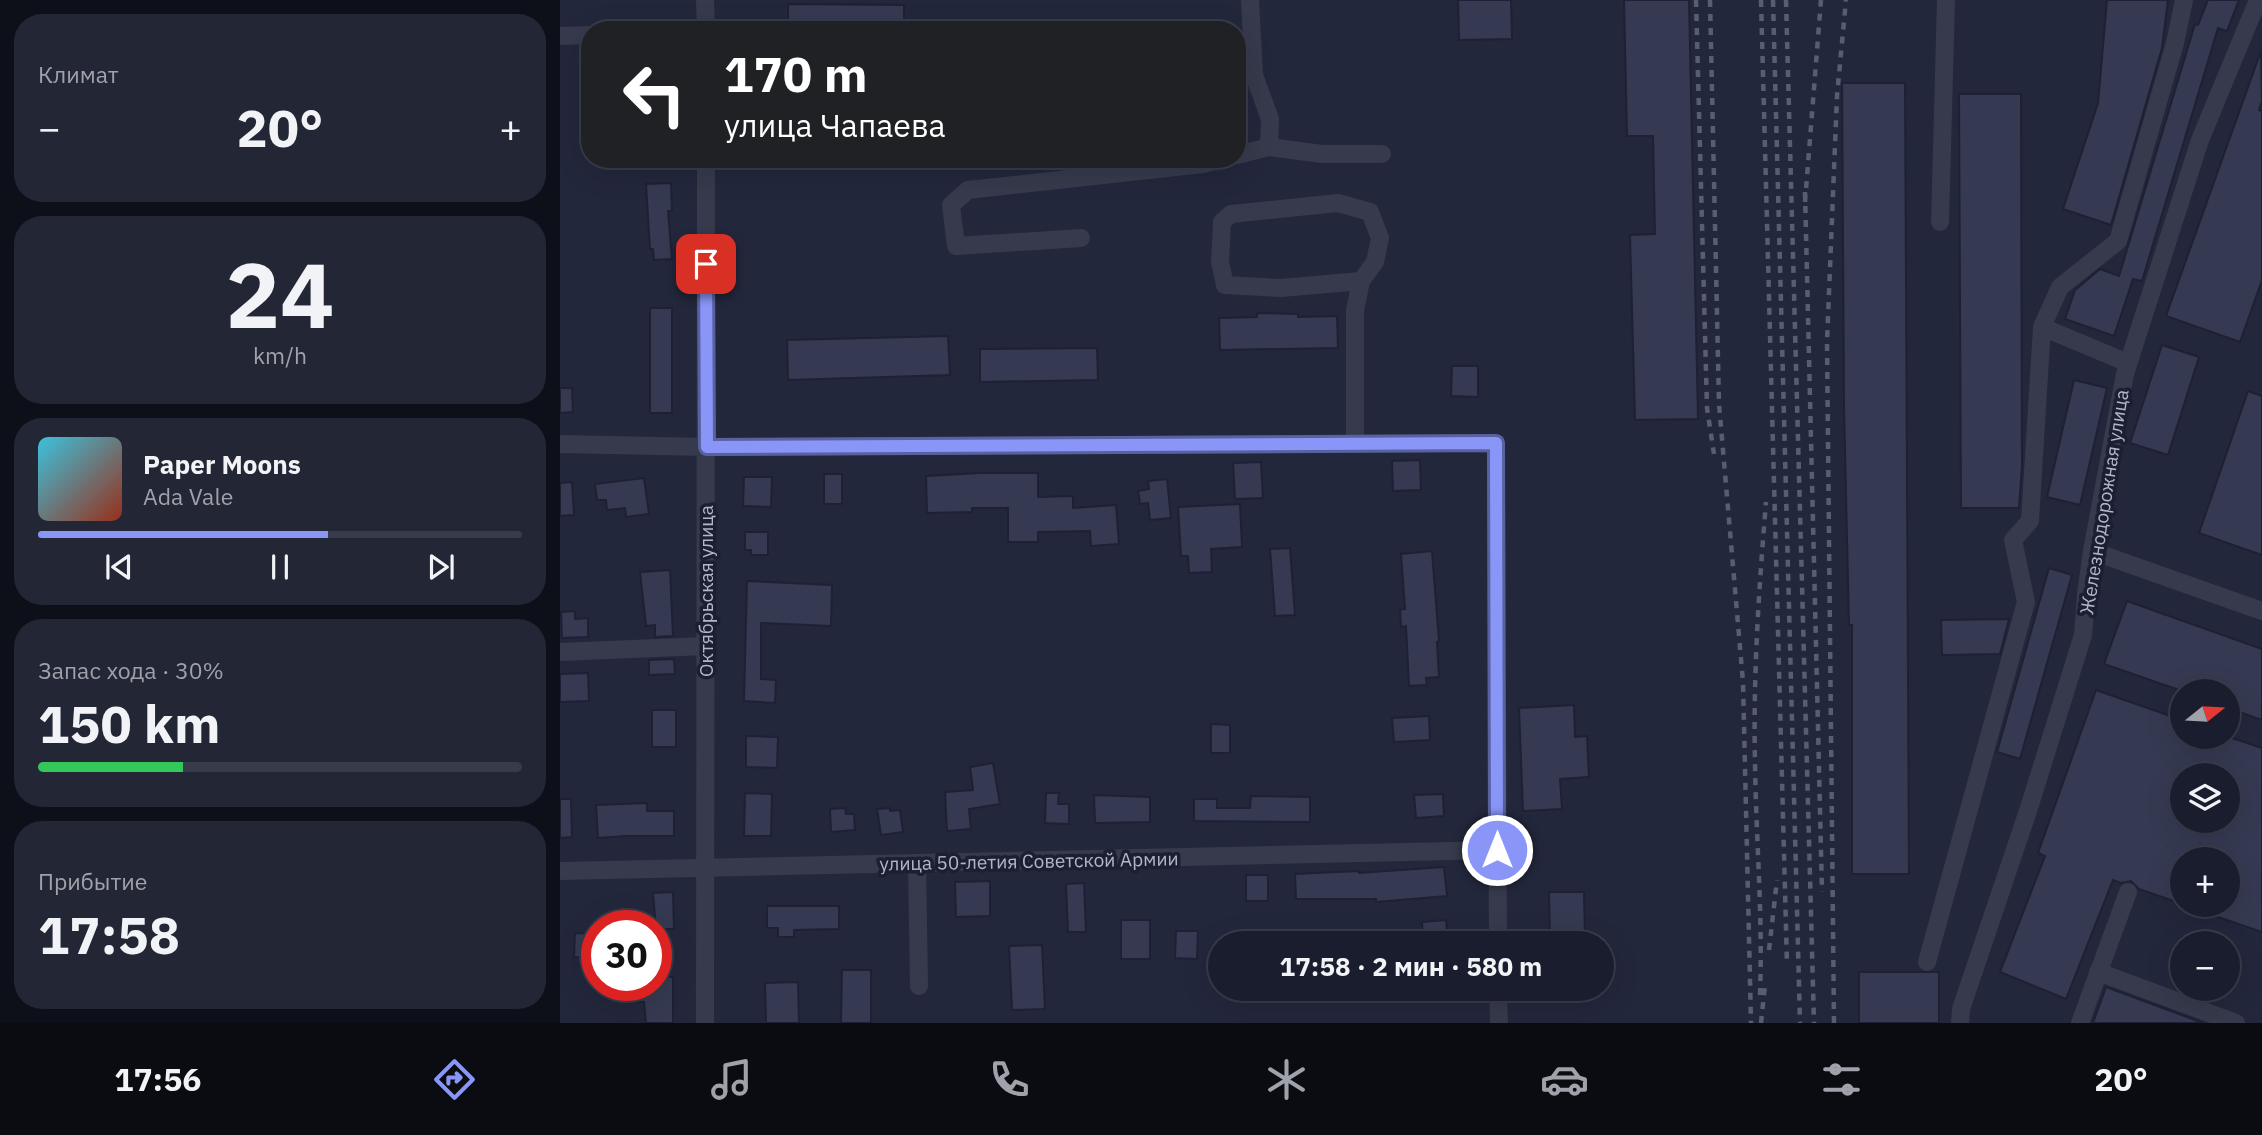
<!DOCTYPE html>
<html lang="ru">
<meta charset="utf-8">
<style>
:root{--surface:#1a1d2d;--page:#232635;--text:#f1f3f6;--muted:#9fa2aa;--line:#383b49;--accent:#8996f7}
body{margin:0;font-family:"IBM Plex Sans",sans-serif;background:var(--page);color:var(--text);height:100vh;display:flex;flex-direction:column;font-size:26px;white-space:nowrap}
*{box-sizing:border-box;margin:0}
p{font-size:23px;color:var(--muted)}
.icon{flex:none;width:38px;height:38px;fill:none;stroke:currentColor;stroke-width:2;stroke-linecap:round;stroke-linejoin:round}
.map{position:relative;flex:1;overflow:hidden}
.side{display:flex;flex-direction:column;gap:14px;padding:14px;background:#0e1019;width:560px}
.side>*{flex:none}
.banner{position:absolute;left:21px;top:21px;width:665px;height:147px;border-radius:28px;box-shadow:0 7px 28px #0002,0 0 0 2px var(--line);background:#202124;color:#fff;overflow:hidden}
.needle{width:46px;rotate:72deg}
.tools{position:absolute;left:1610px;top:679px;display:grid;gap:14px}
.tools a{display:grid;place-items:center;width:70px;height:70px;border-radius:50%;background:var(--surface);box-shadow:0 7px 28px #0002,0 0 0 2px var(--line);font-size:35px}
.speed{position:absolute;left:21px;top:910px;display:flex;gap:14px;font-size:35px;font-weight:700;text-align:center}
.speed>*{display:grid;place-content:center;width:91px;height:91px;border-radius:50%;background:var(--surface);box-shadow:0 7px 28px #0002,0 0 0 2px var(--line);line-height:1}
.speed .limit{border:10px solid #d22;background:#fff;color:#111}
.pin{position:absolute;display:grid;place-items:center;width:60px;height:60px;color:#fff;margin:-30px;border-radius:14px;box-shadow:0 4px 10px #0006}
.me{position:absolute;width:77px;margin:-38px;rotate:0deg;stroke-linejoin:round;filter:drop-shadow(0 0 5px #0008)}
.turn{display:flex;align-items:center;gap:24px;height:147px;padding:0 28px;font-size:32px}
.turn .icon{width:91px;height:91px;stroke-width:2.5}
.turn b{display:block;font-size:49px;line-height:60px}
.big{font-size:52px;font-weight:700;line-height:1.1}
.side .widget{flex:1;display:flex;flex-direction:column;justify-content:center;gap:10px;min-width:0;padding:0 24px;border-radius:28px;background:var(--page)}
.side .dial{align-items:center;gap:0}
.dial b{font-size:91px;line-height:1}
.song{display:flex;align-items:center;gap:21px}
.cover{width:84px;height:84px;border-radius:10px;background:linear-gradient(135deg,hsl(190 70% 55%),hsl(10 70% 35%))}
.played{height:7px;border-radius:4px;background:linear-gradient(90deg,var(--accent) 60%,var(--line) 60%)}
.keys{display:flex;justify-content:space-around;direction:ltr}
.heat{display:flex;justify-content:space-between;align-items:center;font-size:38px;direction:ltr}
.charge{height:10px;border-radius:5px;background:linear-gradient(90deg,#34c759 30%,var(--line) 0)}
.trip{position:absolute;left:648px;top:931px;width:406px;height:70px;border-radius:35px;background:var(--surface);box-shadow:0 7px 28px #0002,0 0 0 2px var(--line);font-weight:700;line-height:70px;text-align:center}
.dock{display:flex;height:112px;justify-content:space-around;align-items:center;background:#0a0c12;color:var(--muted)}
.dock .icon{width:49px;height:49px}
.dock .active{color:var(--accent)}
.dock b{font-size:32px;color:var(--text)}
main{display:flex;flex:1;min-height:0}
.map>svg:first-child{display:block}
.building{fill:#353a52;stroke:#1e2133;stroke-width:2;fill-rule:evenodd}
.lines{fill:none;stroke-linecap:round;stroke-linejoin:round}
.minor{stroke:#373a4c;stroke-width:18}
.rail{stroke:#595d73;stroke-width:4.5;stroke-dasharray:7 7;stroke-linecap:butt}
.route-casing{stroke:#5962a1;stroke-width:18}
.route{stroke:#8996f7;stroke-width:12}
.labels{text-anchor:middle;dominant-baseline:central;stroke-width:7;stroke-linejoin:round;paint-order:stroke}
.street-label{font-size:19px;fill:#b3b5c8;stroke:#1c1f31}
</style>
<main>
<section class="side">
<div class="widget"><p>Климат</p>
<div class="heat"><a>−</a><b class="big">20°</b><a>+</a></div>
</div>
<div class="widget dial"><b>24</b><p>km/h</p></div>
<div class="widget">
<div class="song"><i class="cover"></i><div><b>Paper Moons</b><p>Ada Vale</p></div></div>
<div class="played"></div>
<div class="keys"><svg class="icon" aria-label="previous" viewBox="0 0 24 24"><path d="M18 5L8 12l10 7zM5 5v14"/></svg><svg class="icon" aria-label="pause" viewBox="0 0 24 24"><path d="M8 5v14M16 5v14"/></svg><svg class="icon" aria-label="next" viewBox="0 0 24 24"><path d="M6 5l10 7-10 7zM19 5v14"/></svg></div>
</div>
<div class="widget"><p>Запас хода · 30%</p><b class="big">150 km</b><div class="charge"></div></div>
<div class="widget"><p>Прибытие</p><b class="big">17:58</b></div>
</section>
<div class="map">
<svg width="1702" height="1023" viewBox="0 0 1702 1023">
<rect width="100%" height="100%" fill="#23273c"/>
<!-- building -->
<path class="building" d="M898,0H951L952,39L899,40Z
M1064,0H1129L1138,419L1075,420L1070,235L1095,234L1093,136H1067Z
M1547,0H1608L1602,48L1551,225L1503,209L1538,103Z
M1648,0H1679L1667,31L1658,28L1582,281L1573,279L1554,336L1505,319L1515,290L1540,269L1559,276L1635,24L1638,25Z
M228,4L344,5V30H228Z
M1701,51L1702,101L1699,110L1702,111V280L1680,342L1606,316Z
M1282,83H1345L1349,874H1292V625H1289L1284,407Z
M1399,94H1461L1462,466L1459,508H1401Z
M111,183L112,211H108L112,259L94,260L93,249H90L86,184Z
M90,308H112V413H90Z
M697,313L738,314V317L777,316L778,348L660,350L659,318L697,317Z
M388,336L390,375L228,380L227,340Z
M1602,345L1639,357L1608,455L1570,443Z
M537,348L538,380L420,382V349Z
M892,366H918V397L891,396Z
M1514,380L1547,388L1520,505L1487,497Z
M0,388H12L13,412L0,413Z
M1688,391L1702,396V555L1639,533Z
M860,460L861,490L833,491L832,461Z
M701,462L703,498L675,499L673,463Z
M420,473H478V497L513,496V508L556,505L559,544L531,546L530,531L478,532V542H448V508H412V512L367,513L366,476Z
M264,474H282V504H264Z
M184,477H212L211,507L183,506Z
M84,478L89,514L66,517L65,508L47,510L46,500H37L35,484Z
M607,479L611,518L590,520L588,503L580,504L578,491L589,489L588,481Z
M12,482L14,515L0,516V483Z
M680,504L682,547L651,549L652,572L629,573L628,556H621L618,507Z
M185,532H208V555H191V550H185Z
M730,548L735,615L715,616L710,549Z
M872,551L879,641L877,642L879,677L866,678L867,685L849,686L846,626L841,627L840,610L845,609L841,554Z
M1489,568L1512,575L1460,759L1437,752Z
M110,570L113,636L95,637V625L86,626L80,572Z
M187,581L272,585L271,626L201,623V679L216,680L215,703L184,701Z
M1567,601L1702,649V720L1668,708V691H1622L1544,664Z
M15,611V619L28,618V637L2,638L1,612Z
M1449,619L1440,654L1382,655L1381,620Z
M114,659L115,674L89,675V660Z
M28,673L29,701L0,702V674Z
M1536,690L1622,720V737H1669L1702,748V932L1629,907V905H1668V859H1622V904L1579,889L1571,881L1561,883L1553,880L1506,999L1440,972L1485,856L1478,853ZM1622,775H1668V821H1622Z
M1014,705L1015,737L1027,736L1029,777L1000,779L1002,809L963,811L959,708Z
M92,710H116V747H92Z
M869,716L870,740L834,742L832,718Z
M651,724L670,725V753H651Z
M186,736L218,737L217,768L186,767Z
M433,763L440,804L409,809L411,829L387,831L385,792L413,790L410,767Z
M185,793L212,794L211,836H184Z
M486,793H499L498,804H509V824L485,823Z
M883,794L884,816L856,818L854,795Z
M534,795L590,797V822L535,823Z
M691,796L750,797V822L634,821V799H657V808H690Z
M0,799H11L12,837L0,838Z
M87,803V811H114V836H65L38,838L36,805Z
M285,808L286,814H294L295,830L271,832L270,809Z
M330,808V811L340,810L343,832L321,835L317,809Z
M884,867L887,896L816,902V899H736L735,874L799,871V873Z
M686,875H708V901H686Z
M430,881V916L396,917L395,882Z
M524,883L526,932H508L506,884Z
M113,892L114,929H96L93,893Z
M989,892H1024L1025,940H990Z
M207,906H279V929L234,930V937H218V928H207Z
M561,920H590V959H561Z
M886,920L888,943H863L862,922Z
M616,931H638L637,959L615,958Z
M706,931H730L731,943H707Z
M15,933L36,934L35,958L14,957Z
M482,945L485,1009L452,1010L449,946Z
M282,970H311V1023H281Z
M1299,972H1379V1023H1299Z
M96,977H113V1023H86L84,1002H63L62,985H96Z
M238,982L239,1023H206L205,983Z
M1546,987L1643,1023H1533Z"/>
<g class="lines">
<!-- minor -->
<path class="minor" d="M145,0L146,30
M0,36L30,35
M709,147L762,154H822
M677,155L709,147L710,119L694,75L690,0
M1380,222L1386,0
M521,238L396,246L391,205L408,190L643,164L662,159
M1568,363L1482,327L1500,287L1558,241L1615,43L1624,0
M0,444L147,447L936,443L938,943
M795,444V311L801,281L815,262L820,238L810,212L778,203L671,214L662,222L660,262L665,285L721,288L801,281
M1532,551L1702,611
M0,652L145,646
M357,864L359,986
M0,871L937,850
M1367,962L1466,602L1453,540L1470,521L1482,327
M1538,972L1676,1023
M938,989L939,1023
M145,1023L146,159
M1400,1023L1401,1009L1468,811L1523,635L1526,594L1532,551L1565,374L1640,140L1698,0
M1520,1023L1568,892"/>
<!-- rail -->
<path class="rail" d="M1136,0L1147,408L1154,454
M1150,0L1159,404L1183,682L1191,1023
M1201,0L1227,965
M1213,0L1240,1023
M1226,0L1254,1023
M1245,192L1262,892
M1245,202L1261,0
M1209,950L1217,880
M1200,995C1203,917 1196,840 1195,762C1193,675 1199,588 1206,502
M1201,1023L1205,985
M1274,1023L1267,342L1277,96L1286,0"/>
</g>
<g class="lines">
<!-- route casing -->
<g class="route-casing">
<path id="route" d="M146,264L147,447L936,443L937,850"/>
</g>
<!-- route -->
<use href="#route" class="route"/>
</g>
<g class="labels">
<!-- street labels -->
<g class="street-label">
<text transform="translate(1544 502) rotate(-81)">Железнодорожная улица</text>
<text transform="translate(146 591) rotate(-90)">Октябрьская улица</text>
<text transform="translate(469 861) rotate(-1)">улица 50-летия Советской Армии</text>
</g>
</g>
</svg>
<div class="tools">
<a><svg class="needle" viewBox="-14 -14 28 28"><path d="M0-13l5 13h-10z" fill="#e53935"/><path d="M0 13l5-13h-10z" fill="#9fa2aa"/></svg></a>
<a><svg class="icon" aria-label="layers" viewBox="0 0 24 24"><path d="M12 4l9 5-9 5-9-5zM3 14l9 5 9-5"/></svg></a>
<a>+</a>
<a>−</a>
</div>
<div class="speed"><div class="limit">30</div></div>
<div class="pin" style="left:146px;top:264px;background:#d93025"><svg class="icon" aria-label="arrive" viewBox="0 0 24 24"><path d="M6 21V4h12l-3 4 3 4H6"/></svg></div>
<svg class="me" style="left:937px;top:850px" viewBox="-20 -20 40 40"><circle r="17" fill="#8996f7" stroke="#fff" stroke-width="3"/><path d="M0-11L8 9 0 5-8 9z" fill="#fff"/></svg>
<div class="trip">17:58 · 2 мин · 580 m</div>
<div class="banner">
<div class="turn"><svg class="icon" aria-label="left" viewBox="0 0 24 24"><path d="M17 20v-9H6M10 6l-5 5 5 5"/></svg><div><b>170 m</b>улица Чапаева</div></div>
</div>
</div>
</main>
<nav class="dock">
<b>17:56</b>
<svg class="icon active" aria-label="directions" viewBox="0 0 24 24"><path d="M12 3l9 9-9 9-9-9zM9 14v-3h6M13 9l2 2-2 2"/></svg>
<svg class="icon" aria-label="music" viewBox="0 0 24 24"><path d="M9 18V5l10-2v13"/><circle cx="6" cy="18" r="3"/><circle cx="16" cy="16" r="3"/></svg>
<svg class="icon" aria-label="phone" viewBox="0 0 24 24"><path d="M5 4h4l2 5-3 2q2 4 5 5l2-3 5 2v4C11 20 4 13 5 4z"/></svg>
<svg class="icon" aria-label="climate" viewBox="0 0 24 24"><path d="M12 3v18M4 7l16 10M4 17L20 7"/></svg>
<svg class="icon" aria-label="car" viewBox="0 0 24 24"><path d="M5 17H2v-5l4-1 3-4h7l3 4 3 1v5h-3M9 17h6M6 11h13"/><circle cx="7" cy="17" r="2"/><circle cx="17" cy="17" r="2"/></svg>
<svg class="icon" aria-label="filters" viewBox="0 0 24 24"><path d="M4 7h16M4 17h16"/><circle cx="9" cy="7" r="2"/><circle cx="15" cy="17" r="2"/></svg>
<b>20°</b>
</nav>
